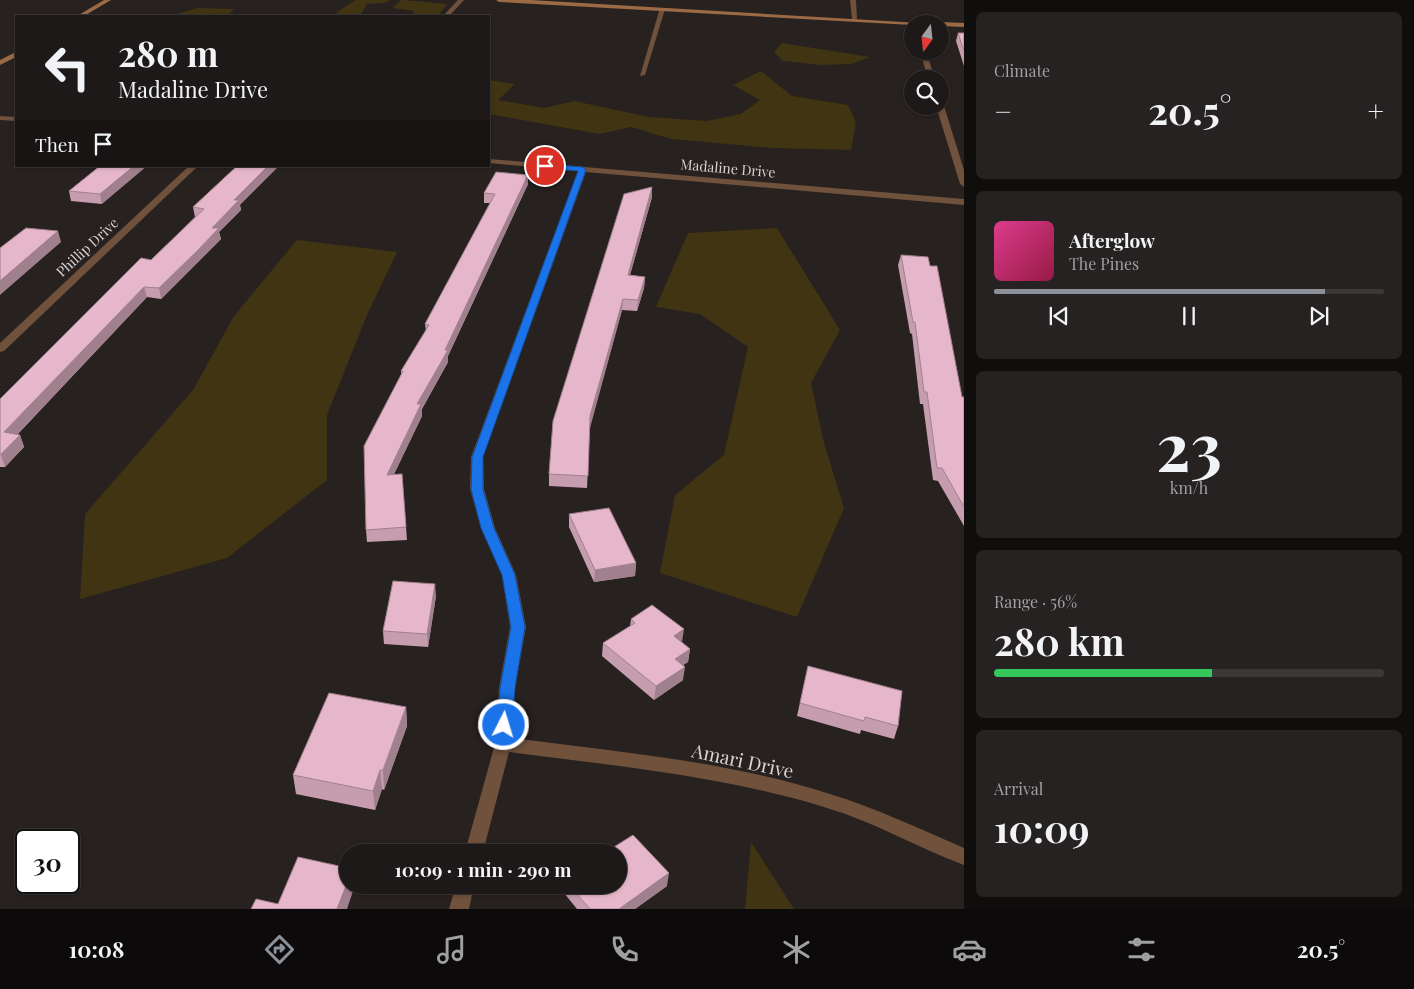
<!DOCTYPE html>
<meta charset="utf-8">
<style>
:root{--surface:#1d1918;--page:#252221;--text:#f1f3f6;--muted:#a0a0a2;--line:#3b3837;--accent:#8c9099}
body{margin:0;font-family:"Playfair Display",serif;background:var(--page);color:var(--text);height:100vh;display:flex;flex-direction:column;font-size:19px;white-space:nowrap}
*{box-sizing:border-box;margin:0}
p{font-size:16px;color:var(--muted)}
.icon{flex:none;width:28px;height:28px;fill:none;stroke:currentColor;stroke-width:2;stroke-linecap:round;stroke-linejoin:round}
.map{position:relative;flex:1;overflow:hidden}
.side{display:flex;flex-direction:column;gap:12px;padding:12px;background:#100e0d;width:450px}
.side>*{flex:none}
.banner{position:absolute;left:15px;top:15px;width:475px;height:152px;border-radius:0px;box-shadow:0 1px 4px #0004,0 0 0 1px var(--line);background:#1d1918;color:var(--text);overflow:hidden}
.needle{width:32px;rotate:195deg}
.tools{position:absolute;left:904px;top:15px;display:grid;gap:10px}
.tools a{display:grid;place-items:center;width:45px;height:45px;border-radius:50%;background:var(--surface);box-shadow:0 1px 4px #0004,0 0 0 1px var(--line);font-size:25px}
.speed{position:absolute;left:15px;top:829px;display:flex;gap:10px;font-size:25px;font-weight:700;text-align:center}
.speed>*{display:grid;place-content:center;width:65px;height:65px;border-radius:50%;background:var(--surface);box-shadow:0 1px 4px #0004,0 0 0 1px var(--line);line-height:1}
.speed .limit{border:2px solid #111;border-radius:8px;background:#fff;color:#111}
.pin{position:absolute;display:grid;place-items:center;width:42px;height:42px;color:#fff;margin:-21px;border:2px solid #fff;border-radius:50%;box-shadow:0 1px 5px #0007}
.me{position:absolute;width:55px;margin:-28px;rotate:5deg;stroke-linejoin:round;filter:drop-shadow(0 0 4px #0008)}
.turn{display:flex;align-items:center;gap:18px;height:105px;padding:0 20px;font-size:22px}
.turn .icon{width:65px;height:65px;stroke-width:2.5}
.turn b{display:block;font-size:35px;line-height:42px}
.then{display:flex;align-items:center;height:48px;padding:0 20px;background:#0003;gap:10px;font-size:19px}
.big{font-size:38px;font-weight:700;line-height:1.1}
.side .widget{flex:1;display:flex;flex-direction:column;justify-content:center;gap:8px;min-width:0;padding:0 18px;border-radius:8px;background:var(--page)}
.side .dial{align-items:center;gap:0}
.dial b{font-size:65px;line-height:1}
.song{display:flex;align-items:center;gap:15px}
.cover{width:60px;height:60px;border-radius:8px;background:linear-gradient(135deg,hsl(330 70% 55%),hsl(340 70% 35%))}
.played{height:5px;border-radius:2px;background:linear-gradient(90deg,var(--accent) 85%,var(--line) 85%)}
.keys{display:flex;justify-content:space-around;direction:ltr}
.heat{display:flex;justify-content:space-between;align-items:center;font-size:28px;direction:ltr}
.charge{height:8px;border-radius:4px;background:linear-gradient(90deg,#34c759 56%,var(--line) 0)}
.trip{position:absolute;left:339px;top:844px;width:288px;height:50px;border-radius:25px;background:var(--surface);box-shadow:0 1px 4px #0004,0 0 0 1px var(--line);font-weight:700;line-height:50px;text-align:center}
.tabs{display:flex;height:80px;justify-content:space-around;align-items:center;background:#0c0a0a;color:var(--muted)}
.tabs .icon{width:35px;height:35px}
.tabs .on{color:var(--accent)}
.tabs b{font-size:22px;color:var(--text)}
main{display:flex;flex:1;min-height:0}
.map>svg:first-child{display:block}
</style>
<main>
<div class="map">
<svg width="964" height="909" viewBox="0 0 964 909">
<rect width="100%" height="100%" fill="#272120"/>
<g fill="#403412">
<path d="M 356,0 L 390,0 L 385,3 L 367,4 L 360,16 L 363,16 L 336,16 L 337,12 Z"/>
<path d="M 401,0 L 404,0 L 447,4 L 438,16 L 410,16 L 415,11 L 393,8 Z"/>
<path d="M 197,8 L 234,9 L 227,16 L 171,16 Z"/>
<path d="M 782,43 L 870,57 L 851,64 L 821,65 L 783,61 L 774,52 Z"/>
<path d="M 761,71 L 792,96 L 848,105 L 856,122 L 851,150 L 774,148 L 671,139 L 631,127 L 600,134 L 489,114 L 489,80 L 515,84 L 498,100 L 544,108 L 574,101 L 649,117 L 707,121 L 741,114 L 760,100 L 733,85 Z"/>
<path d="M 777,228 L 840,330 L 811,383 L 824,443 L 844,508 L 797,617 L 660,573 L 675,495 L 724,455 L 748,347 L 700,314 L 656,307 L 688,233 Z"/>
<path d="M 297,240 L 397,252 L 367,315 L 327,415 L 327,480 L 227,558 L 80,599 L 85,514 L 193,390 L 234,316 Z"/>
<path d="M 751,842 L 794,909 L 745,909 Z"/>
</g>
<g fill="none" stroke-linecap="round" stroke-linejoin="round">
<g fill="#70513b" fill-rule="evenodd">
<path d="M 458,0 L 464,0 L 449,16 L 443,16 Z"/>
<path d="M 850,0 L 856,0 L 857,20 L 852,19 Z"/>
<path d="M 660,8 L 665,9 L 645,75 L 640,76 Z"/>
<path d="M 920,51 L 926,51 L 935,79 L 928,79 Z"/>
<path d="M 940,104 L 944,106 L 964,170 L 964,187 L 960,184 L 936,106 L 940,106 Z"/>
<path d="M 0,116 L 16,117 L 16,121 L 0,120 Z"/>
<path d="M 489,159 L 964,199 L 964,205 L 586,172 L 483,457 L 484,489 L 495,528 L 516,575 L 526,627 L 515,688 L 512,738 C 618,752 728,761 830,794 C 876,808 920,829 964,848 L 964,865 C 918,848 875,822 827,808 C 725,776 615,766 509,752 L 483,852 L 465,852 L 495,744 L 499,688 L 510,627 L 502,575 L 481,528 L 470,489 L 471,457 L 578,171 L 489,163 Z"/>
<path d="M 189,166 L 198,166 L 4,351 L 0,352 L 0,343 Z"/>
<path d="M 456,885 L 474,885 L 469,909 L 449,909 Z"/>
</g>
<g fill="#9c6b46" fill-rule="evenodd">
<path d="M 104,0 L 111,0 L 84,16 L 77,16 Z"/>
<path d="M 496,0 L 531,0 L 937,24 L 912,25 L 499,2 Z"/>
<path d="M 940,22 L 964,23 L 964,27 L 940,26 L 940,24 L 937,24 Z"/>
<path d="M 16,52 L 16,57 L 0,65 L 0,60 Z"/>
</g>
</g>
<g fill="#c69dae">
<path d="M 958,33 L 964,33 L 964,66 L 956,41 Z"/>
<path d="M 100,166 L 102,204 L 71,201 L 69,191 Z"/>
<path d="M 528,184 L 448,356 L 448,362 L 422,409 L 422,416 L 394,474 L 402,474 L 407,540 L 367,542 L 366,530 L 401,375 L 401,371 L 426,331 L 425,324 L 490,203 L 484,203 L 484,193 Z"/>
<path d="M 652,187 L 652,197 L 630,275 L 645,277 L 644,288 L 637,311 L 622,310 L 590,426 L 587,488 L 549,486 L 549,474 Z"/>
<path d="M 240,205 L 241,210 L 219,232 L 221,239 L 161,299 L 147,297 L 17,435 L 20,435 L 24,447 L 5,467 L 0,467 L 0,399 L 151,260 L 195,217 L 193,207 Z"/>
<path d="M 901,255 L 930,266 L 962,397 L 964,397 L 964,526 L 938,481 L 933,480 L 923,404 L 920,404 L 912,334 L 910,333 L 898,265 Z"/>
<path d="M 569,514 L 636,563 L 635,576 L 594,582 L 569,527 Z"/>
<path d="M 436,596 L 428,647 L 384,644 L 383,631 Z"/>
<path d="M 631,619 L 682,642 L 690,649 L 688,662 L 683,665 L 683,680 L 654,700 L 602,656 L 603,643 L 630,626 Z"/>
<path d="M 808,666 L 898,726 L 894,739 L 861,730 L 860,734 L 797,716 Z"/>
<path d="M 406,707 L 407,726 L 384,790 L 382,789 L 375,810 L 296,794 L 293,775 Z"/>
<path d="M 564,885 L 618,885 L 667,886 L 635,909 L 577,909 L 564,893 Z"/>
</g>
<g fill="#a1808d">
<path d="M 134,166 L 147,166 L 102,204 L 100,194 Z"/>
<path d="M 268,166 L 279,166 L 240,205 L 241,210 L 219,232 L 221,239 L 161,299 L 159,288 L 212,228 L 234,200 Z"/>
<path d="M 528,175 L 528,184 L 448,356 L 448,362 L 422,409 L 422,416 L 388,487 L 387,475 L 417,404 Z"/>
<path d="M 652,187 L 652,197 L 627,286 L 628,275 Z"/>
<path d="M 58,231 L 61,242 L 0,295 L 0,281 Z"/>
<path d="M 645,277 L 644,288 L 637,311 L 638,300 Z"/>
<path d="M 144,287 L 147,297 L 8,444 L 4,432 Z"/>
<path d="M 623,299 L 622,310 L 590,428 L 590,416 Z"/>
<path d="M 20,435 L 24,447 L 5,467 L 1,455 Z"/>
<path d="M 636,563 L 635,576 L 594,582 L 595,570 Z"/>
<path d="M 435,584 L 436,596 L 428,647 L 427,634 Z"/>
<path d="M 684,629 L 682,642 L 674,636 Z"/>
<path d="M 690,649 L 688,662 L 673,672 L 675,659 Z"/>
<path d="M 685,667 L 683,680 L 654,700 L 656,686 Z"/>
<path d="M 406,707 L 407,726 L 384,790 L 383,770 Z"/>
<path d="M 380,770 L 382,789 L 375,810 L 373,791 Z"/>
<path d="M 669,873 L 667,886 L 635,909 L 619,909 Z"/>
<path d="M 348,881 L 348,885 L 354,885 L 354,888 L 347,909 L 337,909 Z"/>
</g>
<g fill="#e6b7ca" stroke="#a1808d">
<path d="M 958,33 L 964,33 L 964,51 Z"/>
<path d="M 100,166 L 134,166 L 100,194 L 69,191 Z"/>
<path d="M 237,166 L 268,166 L 234,200 L 239,200 L 212,228 L 219,228 L 197,251 L 159,288 L 144,287 L 4,432 L 20,435 L 0,455 L 0,399 L 141,258 L 151,260 L 204,209 L 193,207 Z"/>
<path d="M 496,172 L 528,175 L 445,350 L 448,350 L 417,404 L 421,404 L 387,475 L 402,474 L 406,527 L 366,530 L 364,446 L 403,371 L 401,371 L 429,325 L 425,324 L 495,194 L 484,193 Z"/>
<path d="M 652,187 L 628,275 L 645,277 L 638,300 L 623,299 L 590,416 L 588,476 L 549,474 L 553,421 L 624,194 Z"/>
<path d="M 26,228 L 58,231 L 0,281 L 0,248 Z"/>
<path d="M 901,255 L 928,257 L 930,266 L 937,266 L 962,397 L 964,397 L 964,507 L 942,468 L 937,468 L 927,392 L 924,392 L 915,322 L 913,322 Z"/>
<path d="M 609,508 L 636,563 L 595,570 L 569,514 Z"/>
<path d="M 393,581 L 435,584 L 427,634 L 383,631 Z"/>
<path d="M 652,605 L 684,629 L 674,636 L 690,649 L 675,659 L 685,667 L 656,686 L 603,643 L 635,623 L 631,619 Z"/>
<path d="M 808,666 L 902,691 L 898,726 L 865,717 L 864,721 L 800,703 Z"/>
<path d="M 329,693 L 406,707 L 383,770 L 380,770 L 373,791 L 293,775 Z"/>
<path d="M 633,835 L 669,873 L 619,909 L 590,909 L 569,885 L 618,885 L 618,852 L 606,852 Z"/>
<path d="M 298,857 L 348,868 L 348,881 L 337,909 L 251,909 L 256,899 L 278,904 Z"/>
</g>
<path fill="#1a73e8" stroke="#114b97" d="M 545,164 L 583,167 L 586,170 L 483,457 L 483,489 L 494,528 L 515,575 L 525,627 L 515,688 L 512,725 L 510,729 L 499,729 L 497,725 L 500,688 L 511,627 L 502,575 L 481,528 L 471,489 L 472,457 L 578,171 L 542,168 L 541,166 Z"/>
<g text-anchor="middle" dominant-baseline="central" stroke-width="5" stroke-linejoin="round" paint-order="stroke">
<g font-size="14" fill="#d8d3d3" stroke="#272120">
<text transform="translate(728 168) rotate(5)">Madaline Drive</text>
<text transform="translate(87 247) rotate(-43)">Phillip Drive</text>
</g>
<g font-size="19" fill="#d8d3d3" stroke="#272120">
<text transform="translate(743 760) rotate(12)">Amari Drive</text>
</g>
</g>
</svg>
<div class="tools">
<a><svg class="needle" viewBox="-14 -14 28 28"><path d="M0-13l5 13h-10z" fill="#e53935"/><path d="M0 13l5-13h-10z" fill="#a0a0a2"/></svg></a>
<a><svg class="icon" aria-label="search" viewBox="0 0 24 24"><circle cx="10" cy="10" r="6"/><path d="M15 15l6 6"/></svg></a>
</div>
<div class="speed"><div class="limit">30</div></div>
<div class="pin" style="left:545px;top:166px;background:#d93025"><svg class="icon" aria-label="arrive" viewBox="0 0 24 24"><path d="M6 21V4h12l-3 4 3 4H6"/></svg></div>
<svg class="me" style="left:504px;top:725px" viewBox="-20 -20 40 40"><circle r="17" fill="#1a73e8" stroke="#fff" stroke-width="3"/><path d="M0-11L8 9 0 5-8 9z" fill="#fff"/></svg>
<div class="trip">10:09 · 1 min · 290 m</div>
<div class="banner">
<div class="turn"><svg class="icon" aria-label="left" viewBox="0 0 24 24"><path d="M17 20v-9H6M10 6l-5 5 5 5"/></svg><div><b>280 m</b>Madaline Drive</div></div>
<div class="then">Then<svg class="icon" aria-label="arrive" viewBox="0 0 24 24"><path d="M6 21V4h12l-3 4 3 4H6"/></svg></div>
</div>
</div>
<section class="side">
<div class="widget"><p>Climate</p>
<div class="heat"><a>−</a><b class="big">20.5°</b><a>+</a></div>
</div>
<div class="widget">
<div class="song"><i class="cover"></i><div><b>Afterglow</b><p>The Pines</p></div></div>
<div class="played"></div>
<div class="keys"><svg class="icon" aria-label="previous" viewBox="0 0 24 24"><path d="M18 5L8 12l10 7zM5 5v14"/></svg><svg class="icon" aria-label="pause" viewBox="0 0 24 24"><path d="M8 5v14M16 5v14"/></svg><svg class="icon" aria-label="next" viewBox="0 0 24 24"><path d="M6 5l10 7-10 7zM19 5v14"/></svg></div>
</div>
<div class="widget dial"><b>23</b><p>km/h</p></div>
<div class="widget"><p>Range · 56%</p><b class="big">280 km</b><div class="charge"></div></div>
<div class="widget"><p>Arrival</p><b class="big">10:09</b></div>
</section>
</main>
<nav class="tabs">
<b>10:08</b>
<svg class="icon on" aria-label="directions" viewBox="0 0 24 24"><path d="M12 3l9 9-9 9-9-9zM9 14v-3h6M13 9l2 2-2 2"/></svg>
<svg class="icon" aria-label="music" viewBox="0 0 24 24"><path d="M9 18V5l10-2v13"/><circle cx="6" cy="18" r="3"/><circle cx="16" cy="16" r="3"/></svg>
<svg class="icon" aria-label="phone" viewBox="0 0 24 24"><path d="M5 4h4l2 5-3 2q2 4 5 5l2-3 5 2v4C11 20 4 13 5 4z"/></svg>
<svg class="icon" aria-label="climate" viewBox="0 0 24 24"><path d="M12 3v18M4 7l16 10M4 17L20 7"/></svg>
<svg class="icon" aria-label="car" viewBox="0 0 24 24"><path d="M5 17H2v-5l4-1 3-4h7l3 4 3 1v5h-3M9 17h6M6 11h13"/><circle cx="7" cy="17" r="2"/><circle cx="17" cy="17" r="2"/></svg>
<svg class="icon" aria-label="filters" viewBox="0 0 24 24"><path d="M4 7h16M4 17h16"/><circle cx="9" cy="7" r="2"/><circle cx="15" cy="17" r="2"/></svg>
<b>20.5°</b>
</nav>
